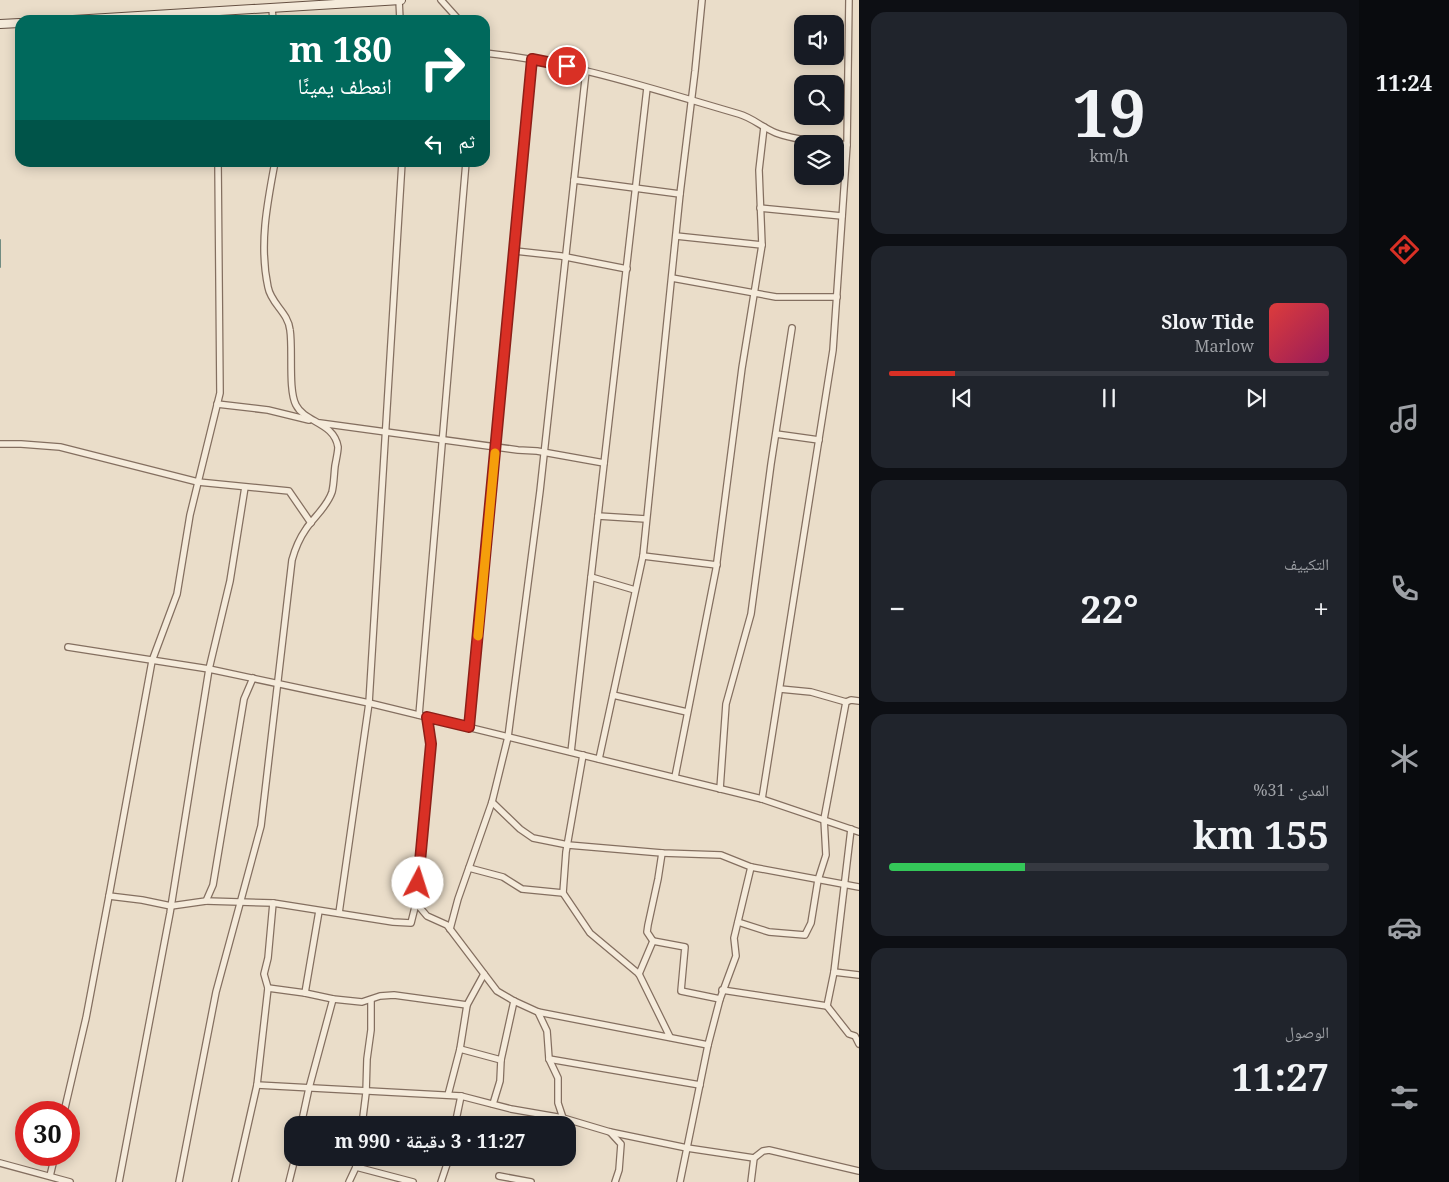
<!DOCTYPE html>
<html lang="ar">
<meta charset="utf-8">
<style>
:root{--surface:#171b24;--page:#20242c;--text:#f1f3f6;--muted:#9ea1a6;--line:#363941;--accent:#d93025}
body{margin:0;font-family:"Noto Serif","Noto Naskh Arabic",serif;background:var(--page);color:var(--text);direction:rtl;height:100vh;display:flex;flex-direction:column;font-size:19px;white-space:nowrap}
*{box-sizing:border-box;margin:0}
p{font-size:16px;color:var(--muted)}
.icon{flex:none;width:28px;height:28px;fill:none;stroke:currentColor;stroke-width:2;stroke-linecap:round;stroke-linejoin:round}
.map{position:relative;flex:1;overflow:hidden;direction:ltr}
.sheet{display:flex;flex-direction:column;gap:12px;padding:12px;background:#0d0f14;width:500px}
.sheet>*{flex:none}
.hud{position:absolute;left:15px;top:15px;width:475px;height:152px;border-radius:15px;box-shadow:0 2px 12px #0003;direction:rtl;background:#00695c;color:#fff;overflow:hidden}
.tools{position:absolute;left:794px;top:15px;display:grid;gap:10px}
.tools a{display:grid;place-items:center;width:50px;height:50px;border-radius:10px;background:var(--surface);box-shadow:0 2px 12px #0003;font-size:25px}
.speed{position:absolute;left:15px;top:1101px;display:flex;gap:10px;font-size:25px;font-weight:700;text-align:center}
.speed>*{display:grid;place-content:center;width:65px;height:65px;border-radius:50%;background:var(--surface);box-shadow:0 2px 12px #0003;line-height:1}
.speed .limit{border:8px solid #d22;background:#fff;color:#111}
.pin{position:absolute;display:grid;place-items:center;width:42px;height:42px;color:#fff;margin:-21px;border:2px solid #fff;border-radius:50%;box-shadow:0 1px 5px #0007}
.me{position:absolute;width:55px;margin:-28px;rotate:5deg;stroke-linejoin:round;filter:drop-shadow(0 0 4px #0008)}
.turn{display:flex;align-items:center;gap:18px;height:105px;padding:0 15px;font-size:22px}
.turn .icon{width:65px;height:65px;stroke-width:2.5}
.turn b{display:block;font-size:35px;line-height:42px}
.then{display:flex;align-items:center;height:48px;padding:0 15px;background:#0003;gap:10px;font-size:19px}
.big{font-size:38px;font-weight:700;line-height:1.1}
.sheet .tile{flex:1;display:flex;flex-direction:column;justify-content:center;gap:8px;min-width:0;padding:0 18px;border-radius:15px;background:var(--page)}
.sheet .dial{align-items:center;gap:0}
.dial b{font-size:65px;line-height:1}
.song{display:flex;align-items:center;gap:15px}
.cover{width:60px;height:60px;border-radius:8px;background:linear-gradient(135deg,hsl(0 70% 55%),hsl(330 70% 35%))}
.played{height:5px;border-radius:2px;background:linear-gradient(90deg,var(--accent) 15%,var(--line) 15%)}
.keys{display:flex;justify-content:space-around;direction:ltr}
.heat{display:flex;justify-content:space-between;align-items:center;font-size:28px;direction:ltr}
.charge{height:8px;border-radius:4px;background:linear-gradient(90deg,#34c759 31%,var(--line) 0)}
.trip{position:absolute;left:284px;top:1116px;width:292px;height:50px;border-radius:15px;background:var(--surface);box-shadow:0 2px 12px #0003;font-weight:700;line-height:50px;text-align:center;direction:rtl}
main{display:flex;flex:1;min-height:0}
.menu{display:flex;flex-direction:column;width:90px;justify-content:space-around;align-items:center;background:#090b0e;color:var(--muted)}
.menu .icon{width:35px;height:35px}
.menu .active{color:var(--accent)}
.menu b{font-size:22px;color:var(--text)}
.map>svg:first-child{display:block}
</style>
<main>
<nav class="menu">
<b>11:24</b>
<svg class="icon active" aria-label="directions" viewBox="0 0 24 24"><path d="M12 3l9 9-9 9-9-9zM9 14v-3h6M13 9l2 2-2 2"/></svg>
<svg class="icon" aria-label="music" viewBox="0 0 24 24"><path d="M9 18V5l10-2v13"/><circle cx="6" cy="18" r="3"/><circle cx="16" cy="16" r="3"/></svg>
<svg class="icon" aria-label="phone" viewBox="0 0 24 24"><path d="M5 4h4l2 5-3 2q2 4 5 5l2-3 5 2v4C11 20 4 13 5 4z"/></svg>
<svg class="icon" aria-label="climate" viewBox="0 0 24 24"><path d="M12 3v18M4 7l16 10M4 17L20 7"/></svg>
<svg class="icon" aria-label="car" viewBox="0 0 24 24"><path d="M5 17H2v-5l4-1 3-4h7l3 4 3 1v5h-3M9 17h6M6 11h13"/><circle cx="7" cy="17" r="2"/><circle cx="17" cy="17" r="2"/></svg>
<svg class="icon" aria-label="filters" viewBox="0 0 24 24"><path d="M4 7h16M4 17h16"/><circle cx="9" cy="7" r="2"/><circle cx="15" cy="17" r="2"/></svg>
</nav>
<section class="sheet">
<div class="tile dial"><b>19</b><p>km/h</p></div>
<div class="tile">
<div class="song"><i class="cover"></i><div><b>Slow Tide</b><p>Marlow</p></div></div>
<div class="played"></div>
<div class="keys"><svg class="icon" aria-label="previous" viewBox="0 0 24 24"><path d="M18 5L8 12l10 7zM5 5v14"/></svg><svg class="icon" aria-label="pause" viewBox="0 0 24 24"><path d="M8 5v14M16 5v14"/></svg><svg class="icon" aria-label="next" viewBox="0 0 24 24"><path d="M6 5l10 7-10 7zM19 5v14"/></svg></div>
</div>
<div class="tile"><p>التكييف</p>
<div class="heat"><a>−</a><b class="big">22°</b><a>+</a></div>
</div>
<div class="tile"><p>المدى · 31%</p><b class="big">155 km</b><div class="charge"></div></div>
<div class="tile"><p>الوصول</p><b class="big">11:27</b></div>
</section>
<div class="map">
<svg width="859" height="1182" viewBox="0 0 859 1182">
<rect width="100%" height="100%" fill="#eaddc9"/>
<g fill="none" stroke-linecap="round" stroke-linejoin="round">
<path stroke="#718c82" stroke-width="2" d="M 0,240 L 0,267"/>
<defs>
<g id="street">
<path d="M 399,0 L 400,20"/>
<path d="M 441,0 L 459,20"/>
<path d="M 272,9 L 273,20"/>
<path d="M 213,12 L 214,20"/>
<path d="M 485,53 C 572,62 656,90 739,114 C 753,118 763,128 776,133 C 798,141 824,142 847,145"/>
<path d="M 574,180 L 680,194"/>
<path d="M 760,208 L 842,216"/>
<path d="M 676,236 L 762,245"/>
<path d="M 515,251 L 561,256 L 627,269"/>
<path d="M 672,278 L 776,297 L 837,297"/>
<path d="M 217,404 L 268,410 L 309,420"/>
<path d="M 320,423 L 518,450 L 537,451 L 604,463"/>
<path d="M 776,434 L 819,440"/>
<path d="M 0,444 L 21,444 L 60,447 L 198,482 L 289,491 L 311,523"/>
<path d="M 598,516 L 646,519"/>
<path d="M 643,556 L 717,565"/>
<path d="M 591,577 L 635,590"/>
<path d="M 68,647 L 209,669 L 369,703 L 762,799 L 859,832"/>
<path d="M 780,689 L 811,692 L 846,702 L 851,700 L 859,701"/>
<path d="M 613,695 L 687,712"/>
<path d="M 419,715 L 466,162"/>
<path d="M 427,717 L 431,744 L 416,903 L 427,916 L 447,925 L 497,991 L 514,1001 L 538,1012 L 547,1031 L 549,1059 L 558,1078 L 558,1103 L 563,1118"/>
<path d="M 469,727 L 532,59"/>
<path d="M 571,752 L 647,88"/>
<path d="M 583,755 L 566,852 L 563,893 L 590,933 L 639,974 L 670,1037"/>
<path d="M 599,759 L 643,556 L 680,194 L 695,71 L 702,0"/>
<path d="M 675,777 L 716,569 L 742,368 L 762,245 L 759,170 L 764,127"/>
<path d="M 720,789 L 726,704 L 751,614 L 771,464 L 792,328"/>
<path d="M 762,799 L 833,350 L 847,145 L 849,0"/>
<path d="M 492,802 L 520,829 L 533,838 L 568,845 L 662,853 L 721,855 L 751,867 L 859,887"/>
<path d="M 469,868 L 503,877 L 522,889 L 563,893"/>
<path d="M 109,896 L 142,900 L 171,906 L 206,901 L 213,885 L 244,699 L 253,678"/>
<path d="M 206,901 L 273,903"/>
<path d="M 339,913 L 369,703 L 402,162"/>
<path d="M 738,922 L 769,932 L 805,935 L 811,923 L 818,880 L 826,855 L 824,819 L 846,702"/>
<path d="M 450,929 L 458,899 L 492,802 L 508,737 L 540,491 L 586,71"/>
<path d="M 653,941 L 647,932 L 648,925 L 658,879 L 662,853"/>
<path d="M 834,972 L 859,975"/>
<path d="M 639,974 L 653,941 L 685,947 L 681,991 L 720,999"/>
<path d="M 268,988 L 305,993 L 333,999 L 362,1002 L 380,996 L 394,995 L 467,1005"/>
<path d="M 722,990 L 827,1006 L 849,1034 L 855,1036 L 859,1044"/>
<path d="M 305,993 L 319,911"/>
<path d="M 827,1006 L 834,972 L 851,829"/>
<path d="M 538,1012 L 708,1045"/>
<path d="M 460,1049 L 501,1060"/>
<path d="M 549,1059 L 700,1085"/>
<path d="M 257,1085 L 461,1096 L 511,1109 L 563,1118 L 610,1132 L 687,1148 L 754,1158"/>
<path d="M 448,1095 L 460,1049 L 467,1005 L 484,974"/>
<path d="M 493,1104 L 500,1081 L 501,1060 L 514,1001"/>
<path d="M 64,1112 L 86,1018 L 109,896 L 152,661 L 177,594 L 190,515 L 220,393 L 218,162"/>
<path d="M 301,1125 L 309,1088 L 333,999"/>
<path d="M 362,1125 L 366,1093 L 367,1059 L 371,1030 L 371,1000"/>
<path d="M 455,1125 L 461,1096"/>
<path d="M 610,1132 L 621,1144 L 619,1170 L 615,1182"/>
<path d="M 0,1163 L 70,1182"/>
<path d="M 356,1167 L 413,1182"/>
<path d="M 50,1176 L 55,1155"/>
<path d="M 499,1176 L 531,1182"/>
<path d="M 119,1182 L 170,913 L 209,669 L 230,581 L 245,487"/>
<path d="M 179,1182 L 216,992 L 261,826 L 292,560 C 295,549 299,539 306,529 C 314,517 327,507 332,492 C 334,484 334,474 335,466 C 336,460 338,452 338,447 C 334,422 305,423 296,405 C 288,390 293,349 290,330 C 288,312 271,304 268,287 C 259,245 267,204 275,162"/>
<path d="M 235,1182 L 257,1085 L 268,988 L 264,974 L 268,958 L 273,903 L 393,922 L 411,923 L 416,903"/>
<path d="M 289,1182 L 295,1158"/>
<path d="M 349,1182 L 356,1167 L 358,1158"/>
<path d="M 441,1182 L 449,1158"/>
<path d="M 680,1182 L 708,1045 L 720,999 L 736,956 L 734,938 L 751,867"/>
<path d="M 751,1182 L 754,1158 L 763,1151 L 769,1150 L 859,1171"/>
</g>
<g id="secondary">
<path d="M 73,20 L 401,0"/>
<path d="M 0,24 L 20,23"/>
</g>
</defs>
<use href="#street" stroke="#846f60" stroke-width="8"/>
<use href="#secondary" stroke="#665143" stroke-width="10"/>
<use href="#street" stroke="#f5ebdb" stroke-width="5.5"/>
<use href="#secondary" stroke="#f5ebdb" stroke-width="8"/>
</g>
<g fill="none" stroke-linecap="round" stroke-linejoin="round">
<defs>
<path id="route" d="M 418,883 L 431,744 L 427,717 L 469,727 L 532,59 L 567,66"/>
</defs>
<use href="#route" stroke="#8d1f18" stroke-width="12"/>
<use href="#route" stroke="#d93025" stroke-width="9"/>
<path stroke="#f59e0b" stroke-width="9" d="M 478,636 L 495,453"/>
</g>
</svg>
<div class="tools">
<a><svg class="icon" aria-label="sound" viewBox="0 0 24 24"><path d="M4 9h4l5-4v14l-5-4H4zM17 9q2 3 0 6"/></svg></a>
<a><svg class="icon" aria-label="search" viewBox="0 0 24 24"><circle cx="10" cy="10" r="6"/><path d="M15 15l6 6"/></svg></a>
<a><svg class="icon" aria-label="layers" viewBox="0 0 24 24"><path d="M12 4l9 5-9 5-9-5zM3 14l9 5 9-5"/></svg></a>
</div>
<div class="speed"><div class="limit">30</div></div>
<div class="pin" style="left:567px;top:66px;background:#d93025"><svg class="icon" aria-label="arrive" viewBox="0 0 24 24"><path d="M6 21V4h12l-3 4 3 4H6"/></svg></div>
<svg class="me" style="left:418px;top:883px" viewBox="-20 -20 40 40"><circle r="19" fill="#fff"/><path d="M0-13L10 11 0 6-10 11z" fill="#d93025"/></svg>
<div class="trip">11:27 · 3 دقيقة · 990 m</div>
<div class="hud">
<div class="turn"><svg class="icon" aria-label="right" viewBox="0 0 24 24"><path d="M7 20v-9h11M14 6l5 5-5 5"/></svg><div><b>180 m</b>انعطف يمينًا</div></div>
<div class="then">ثم<svg class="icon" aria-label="left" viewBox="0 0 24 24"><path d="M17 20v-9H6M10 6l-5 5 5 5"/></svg></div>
</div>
</div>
</main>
